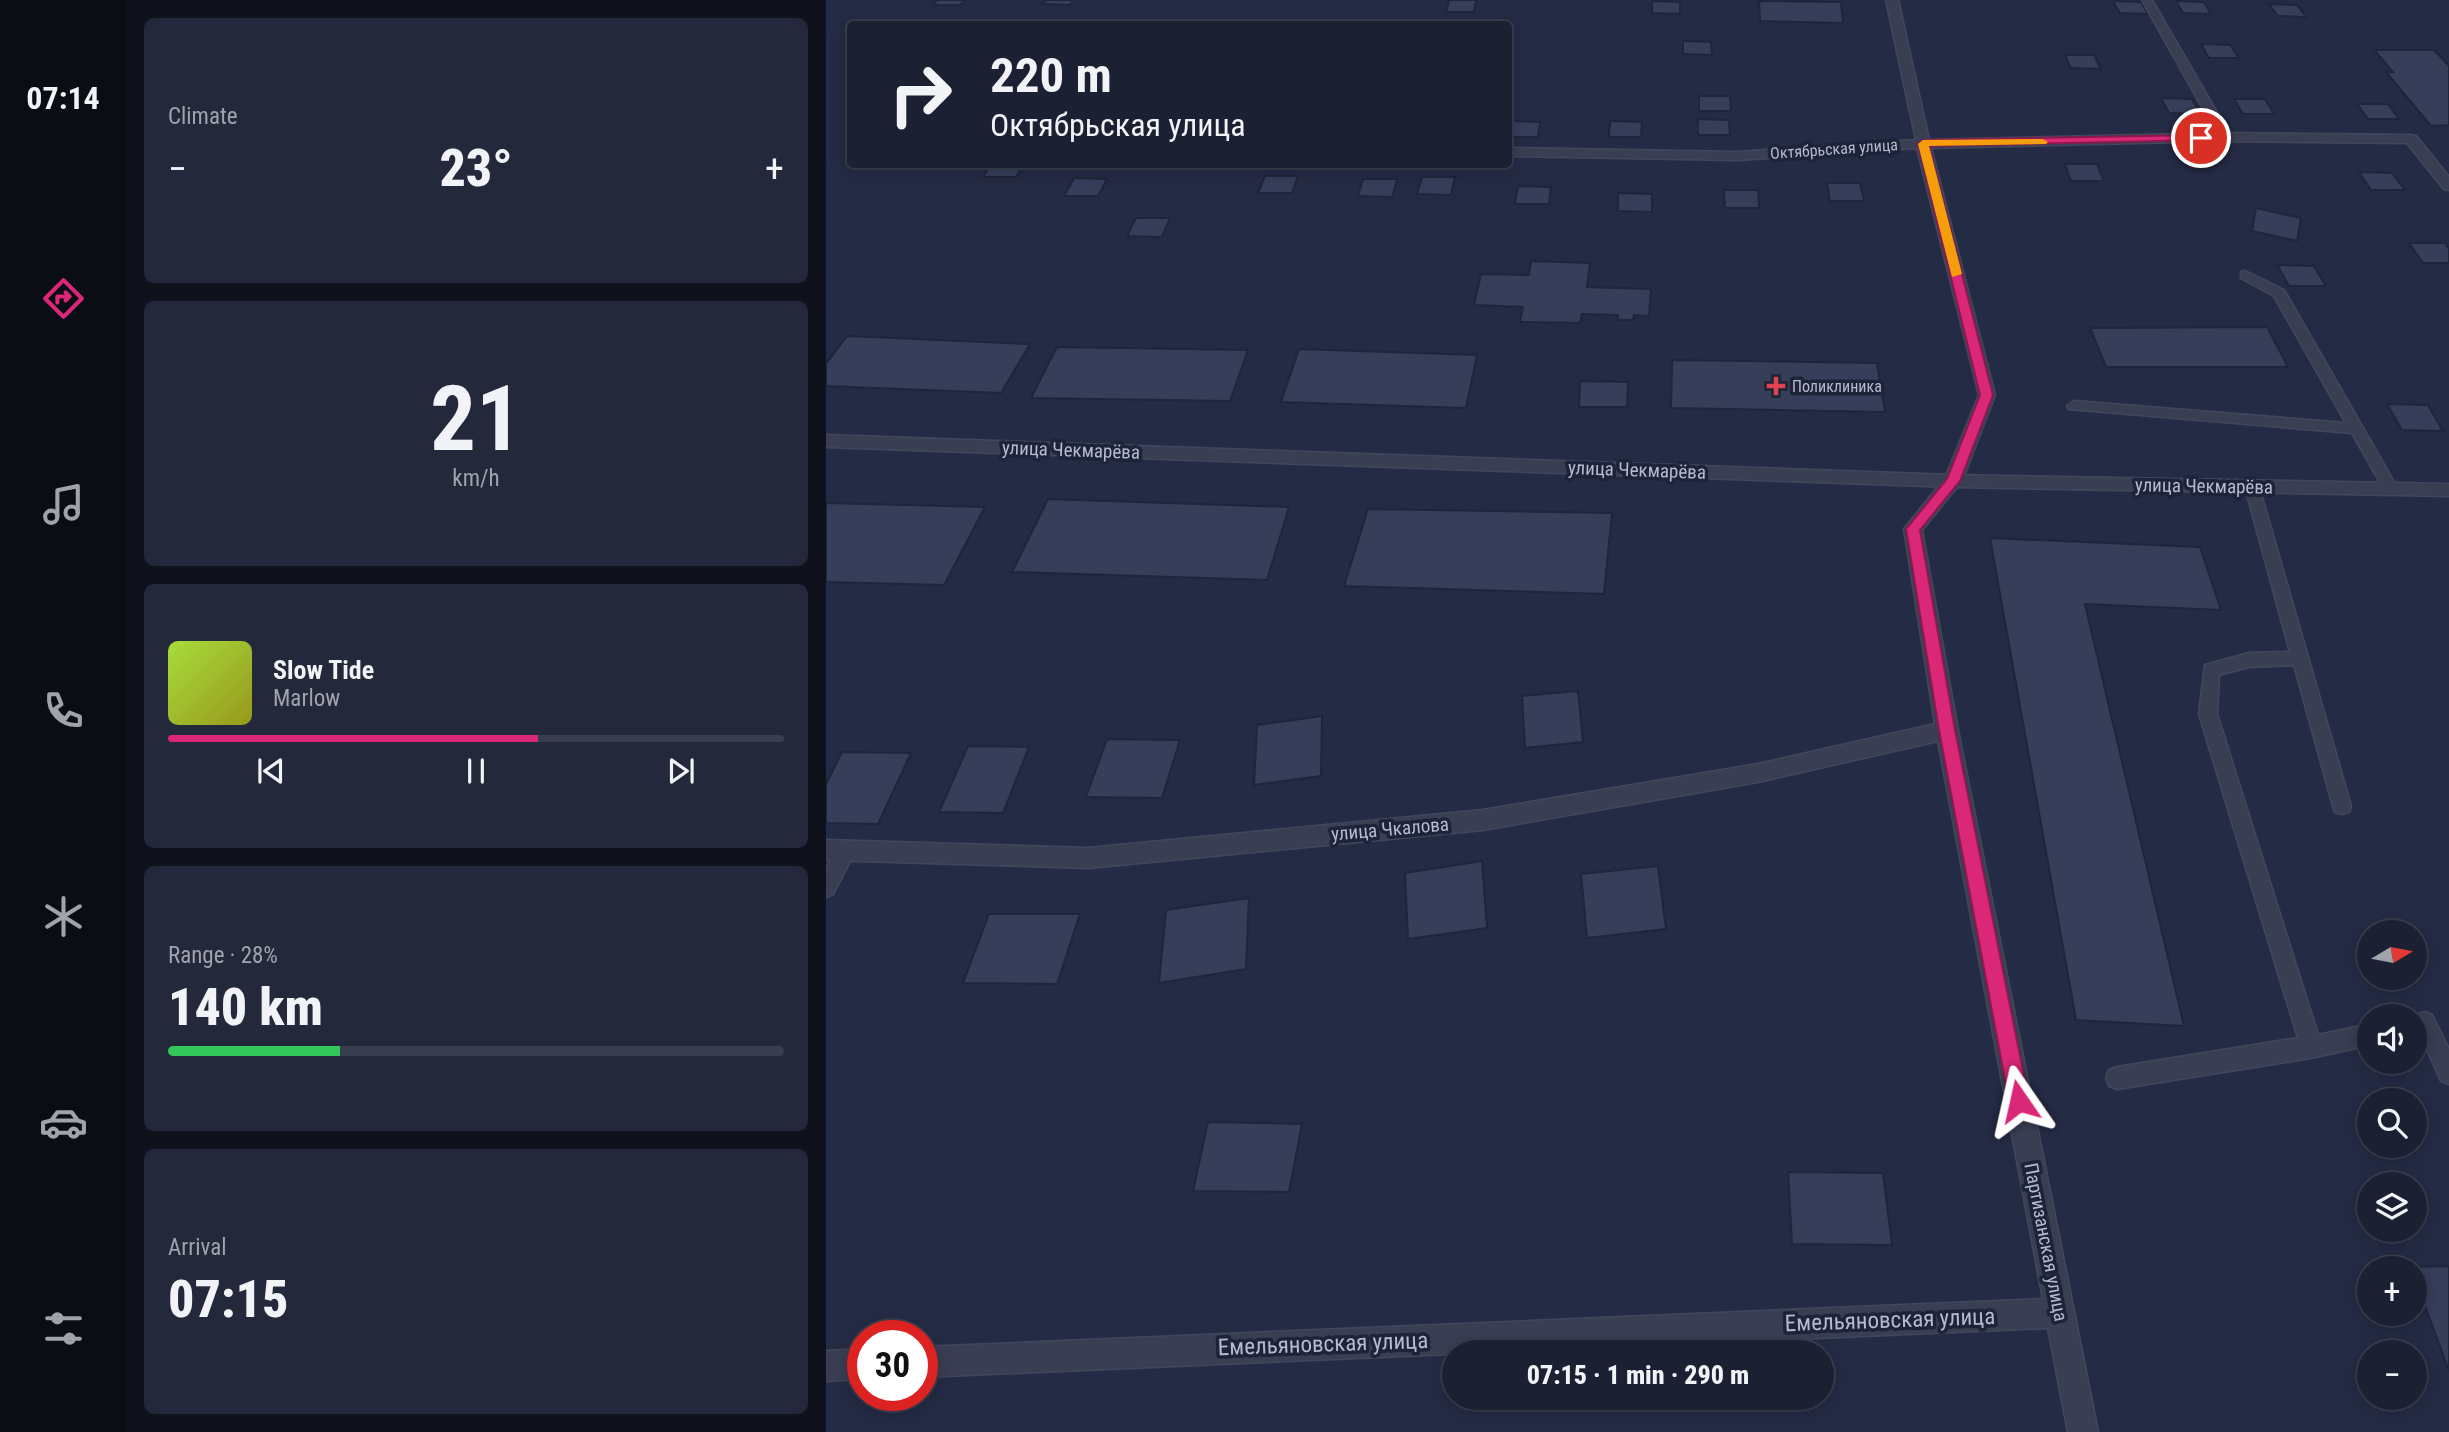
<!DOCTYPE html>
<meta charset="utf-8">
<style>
:root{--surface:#1b2033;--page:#24283b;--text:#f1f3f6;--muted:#a0a3ac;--line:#393e4e;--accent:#db2777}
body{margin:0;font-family:"Roboto Condensed",sans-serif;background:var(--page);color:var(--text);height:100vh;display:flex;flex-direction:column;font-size:26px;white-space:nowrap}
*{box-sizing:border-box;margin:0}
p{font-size:23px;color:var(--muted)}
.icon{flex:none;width:38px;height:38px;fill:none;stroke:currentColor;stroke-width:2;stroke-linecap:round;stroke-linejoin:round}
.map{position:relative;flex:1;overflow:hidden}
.side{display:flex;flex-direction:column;gap:18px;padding:18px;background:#0f121c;width:700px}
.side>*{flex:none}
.guide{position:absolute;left:21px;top:21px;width:665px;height:147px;border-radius:7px;box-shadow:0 4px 18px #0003,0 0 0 2px var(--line);background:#1b2033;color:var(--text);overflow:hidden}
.needle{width:46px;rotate:80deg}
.tools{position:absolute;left:1531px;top:920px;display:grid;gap:14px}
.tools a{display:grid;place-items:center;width:70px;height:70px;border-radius:50%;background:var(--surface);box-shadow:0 4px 18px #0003,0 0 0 2px var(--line);font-size:35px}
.speed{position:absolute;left:21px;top:1320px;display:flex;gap:14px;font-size:35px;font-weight:700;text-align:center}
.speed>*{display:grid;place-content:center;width:91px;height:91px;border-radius:50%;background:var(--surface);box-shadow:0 4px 18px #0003,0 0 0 2px var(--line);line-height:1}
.speed .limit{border:10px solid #d22;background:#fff;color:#111}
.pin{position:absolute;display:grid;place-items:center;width:60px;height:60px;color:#fff;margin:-30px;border:4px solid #fff;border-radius:50%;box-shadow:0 2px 7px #0007}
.me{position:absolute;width:77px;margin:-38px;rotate:349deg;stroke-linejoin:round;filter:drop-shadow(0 0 5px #0008)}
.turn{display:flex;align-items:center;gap:24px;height:147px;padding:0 28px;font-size:32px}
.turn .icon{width:91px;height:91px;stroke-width:2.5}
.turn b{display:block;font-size:49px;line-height:60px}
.big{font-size:52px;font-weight:800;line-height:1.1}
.side .card{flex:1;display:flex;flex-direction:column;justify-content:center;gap:10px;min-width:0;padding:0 24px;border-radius:10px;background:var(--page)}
.side .dial{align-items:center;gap:0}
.dial b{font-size:91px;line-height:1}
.song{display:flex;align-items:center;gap:21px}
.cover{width:84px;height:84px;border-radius:10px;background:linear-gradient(135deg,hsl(80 70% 55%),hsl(60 70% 35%))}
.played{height:7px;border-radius:4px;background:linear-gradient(90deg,var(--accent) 60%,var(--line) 60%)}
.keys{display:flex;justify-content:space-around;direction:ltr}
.heat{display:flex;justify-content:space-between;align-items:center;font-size:38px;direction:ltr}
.charge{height:10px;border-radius:5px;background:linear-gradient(90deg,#34c759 28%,var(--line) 0)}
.trip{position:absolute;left:616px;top:1340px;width:392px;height:70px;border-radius:35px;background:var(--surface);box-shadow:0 4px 18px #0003,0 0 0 2px var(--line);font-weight:800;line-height:70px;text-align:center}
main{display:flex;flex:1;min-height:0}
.tab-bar{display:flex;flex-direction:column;width:126px;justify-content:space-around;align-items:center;background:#0b0d14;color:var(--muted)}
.tab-bar .icon{width:49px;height:49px}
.tab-bar .on{color:var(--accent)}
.tab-bar b{font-size:32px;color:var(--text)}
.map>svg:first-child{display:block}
</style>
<main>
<nav class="tab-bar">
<b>07:14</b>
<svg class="icon on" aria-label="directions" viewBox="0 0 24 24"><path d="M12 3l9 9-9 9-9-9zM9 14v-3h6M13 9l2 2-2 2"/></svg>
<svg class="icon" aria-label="music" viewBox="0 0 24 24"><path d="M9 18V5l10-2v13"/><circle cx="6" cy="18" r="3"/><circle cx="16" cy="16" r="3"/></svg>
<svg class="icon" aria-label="phone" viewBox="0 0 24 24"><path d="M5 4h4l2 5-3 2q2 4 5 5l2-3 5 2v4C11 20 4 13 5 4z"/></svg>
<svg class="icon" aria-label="climate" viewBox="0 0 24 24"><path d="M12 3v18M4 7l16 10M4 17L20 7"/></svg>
<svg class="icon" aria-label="car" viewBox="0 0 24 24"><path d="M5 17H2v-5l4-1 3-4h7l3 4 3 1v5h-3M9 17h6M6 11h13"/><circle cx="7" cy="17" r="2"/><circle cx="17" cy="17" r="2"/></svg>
<svg class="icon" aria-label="filters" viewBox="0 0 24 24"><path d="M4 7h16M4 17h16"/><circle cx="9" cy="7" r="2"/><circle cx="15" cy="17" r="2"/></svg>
</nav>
<section class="side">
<div class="card"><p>Climate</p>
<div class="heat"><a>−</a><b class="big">23°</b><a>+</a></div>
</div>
<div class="card dial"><b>21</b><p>km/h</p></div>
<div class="card">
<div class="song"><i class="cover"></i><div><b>Slow Tide</b><p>Marlow</p></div></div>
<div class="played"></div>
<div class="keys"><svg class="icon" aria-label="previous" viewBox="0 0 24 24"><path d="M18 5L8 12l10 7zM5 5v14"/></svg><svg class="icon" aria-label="pause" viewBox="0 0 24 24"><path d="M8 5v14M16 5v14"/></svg><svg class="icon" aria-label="next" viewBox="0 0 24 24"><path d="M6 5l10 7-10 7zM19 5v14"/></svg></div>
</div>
<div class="card"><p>Range · 28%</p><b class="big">140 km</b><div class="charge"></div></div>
<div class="card"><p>Arrival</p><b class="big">07:15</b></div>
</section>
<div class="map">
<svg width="1623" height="1432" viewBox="0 0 1623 1432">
<rect width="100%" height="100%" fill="#242b44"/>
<g fill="#363e5a" stroke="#1f253b" stroke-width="2">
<path d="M 111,0 L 139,0 L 134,5 L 107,5 Z"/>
<path d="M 220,0 L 247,0 L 244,5 L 216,4 Z"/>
<path d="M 623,0 L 650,0 L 648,12 L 620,12 Z"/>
<path d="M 826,1 L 854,2 L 854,14 L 826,13 Z"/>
<path d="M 933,1 L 1015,2 L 1017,23 L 934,21 Z"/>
<path d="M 1287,1 L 1315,2 L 1322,14 L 1294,13 Z"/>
<path d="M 1350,1 L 1378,2 L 1385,14 L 1357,13 Z"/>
<path d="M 1443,4 L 1471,5 L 1480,17 L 1452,16 Z"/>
<path d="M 857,41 L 885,42 L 886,55 L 857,54 Z"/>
<path d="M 1375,44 L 1404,45 L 1413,58 L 1383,58 Z"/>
<path d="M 1548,50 L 1608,50 L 1623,66 L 1623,125 L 1605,126 L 1560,72 L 1567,72 Z"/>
<path d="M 1239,55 L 1268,55 L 1275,69 L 1245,68 Z"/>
<path d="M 873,96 L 904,96 L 905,111 L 873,111 Z"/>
<path d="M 1335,98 L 1366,99 L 1374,114 L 1343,113 Z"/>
<path d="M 1408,99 L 1439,99 L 1448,114 L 1417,114 Z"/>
<path d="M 1531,104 L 1562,104 L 1573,119 L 1542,119 Z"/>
<path d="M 872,119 L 903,120 L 904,135 L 872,135 Z"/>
<path d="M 683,121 L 714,122 L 712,137 L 682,137 Z"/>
<path d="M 784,121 L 816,122 L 815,137 L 783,137 Z"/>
<path d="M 165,164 L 198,164 L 190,177 L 157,177 Z"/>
<path d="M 1239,164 L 1271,164 L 1278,181 L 1245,181 Z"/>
<path d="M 1533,172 L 1566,173 L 1579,190 L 1545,190 Z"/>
<path d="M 439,176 L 472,176 L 466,193 L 432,193 Z"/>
<path d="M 596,177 L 629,177 L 625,195 L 591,194 Z"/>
<path d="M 248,178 L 281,179 L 272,196 L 238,196 Z"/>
<path d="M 537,179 L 571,179 L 566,197 L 532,196 Z"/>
<path d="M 1001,183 L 1034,183 L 1038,201 L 1004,201 Z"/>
<path d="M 692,186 L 725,187 L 723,204 L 689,204 Z"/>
<path d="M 898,190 L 932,190 L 933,208 L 899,208 Z"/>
<path d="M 792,193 L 826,194 L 826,212 L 792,211 Z"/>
<path d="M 1430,208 L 1475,218 L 1471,241 L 1426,231 Z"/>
<path d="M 310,218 L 344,218 L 336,237 L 301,236 Z"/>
<path d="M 1583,243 L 1619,243 L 1623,249 L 1623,263 L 1597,263 Z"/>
<path d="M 705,261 L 764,263 L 761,287 L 825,289 L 823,316 L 808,315 L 807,320 L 791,320 L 792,315 L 756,314 L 754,323 L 694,322 L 697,307 L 648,305 L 655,274 L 703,275 Z"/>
<path d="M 1451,265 L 1488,266 L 1500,286 L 1463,286 Z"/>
<path d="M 1441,327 L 1462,367 L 1280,367 L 1264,328 Z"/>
<path d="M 21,336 L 204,344 L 175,393 L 0,386 L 0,364 Z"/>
<path d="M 231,347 L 422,350 L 404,401 L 205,398 Z"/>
<path d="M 473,349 L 651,355 L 640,408 L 455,402 Z"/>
<path d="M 846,360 L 1051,363 L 1059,412 L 845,408 Z"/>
<path d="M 754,381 L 802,382 L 801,407 L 753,407 Z"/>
<path d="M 1561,404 L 1602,405 L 1617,431 L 1576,430 Z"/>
<path d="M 222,499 L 463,507 L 441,580 L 186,572 Z"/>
<path d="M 0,503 L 159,507 L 118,585 L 0,582 Z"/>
<path d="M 542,509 L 786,513 L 778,594 L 518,586 Z"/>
<path d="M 1164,538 L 1374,547 L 1395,610 L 1259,604 L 1358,1026 L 1250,1020 Z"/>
<path d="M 752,691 L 757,742 L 699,748 L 696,696 Z"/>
<path d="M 496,716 L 495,776 L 428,785 L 431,725 Z"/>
<path d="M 281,739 L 354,740 L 336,798 L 260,797 Z"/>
<path d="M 142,746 L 203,747 L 177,813 L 113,812 Z"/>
<path d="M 16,752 L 85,753 L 52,824 L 0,823 L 0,784 Z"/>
<path d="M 656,861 L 661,928 L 582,939 L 579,873 Z"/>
<path d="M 832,866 L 840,929 L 761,938 L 755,874 Z"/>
<path d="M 423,898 L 420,969 L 333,983 L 340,910 Z"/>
<path d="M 163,914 L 254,914 L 231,984 L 137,983 Z"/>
<path d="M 382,1122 L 476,1124 L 463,1192 L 367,1191 Z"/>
<path d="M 962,1172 L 1057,1173 L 1066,1245 L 966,1244 Z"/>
<path d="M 1623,1266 L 1623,1371 L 1589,1279 L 1589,1269 L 1584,1267 Z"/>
</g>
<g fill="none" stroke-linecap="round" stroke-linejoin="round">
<defs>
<g id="service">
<path d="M 1316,0 L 1326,0 L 1405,137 L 1403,139 L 1393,137 Z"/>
<path d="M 1419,271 L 1458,290 L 1572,489 L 1570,493 L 1560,493 L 1526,433 L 1243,409 L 1241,406 L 1248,401 L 1520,423 L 1448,296 L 1415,278 L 1415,272 Z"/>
<path d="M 1426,482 L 1433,487 L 1525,806 L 1523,812 L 1516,814 L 1509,812 L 1507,806 L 1468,665 L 1423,667 L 1393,675 L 1391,714 L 1492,1035 L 1544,1024 L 1544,1045 L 1485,1058 L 1291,1089 L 1283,1086 L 1280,1078 L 1283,1070 L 1291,1067 L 1472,1038 L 1373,714 L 1379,665 L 1423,653 L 1464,652 L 1419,487 Z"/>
<path d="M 20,841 L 27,844 L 30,850 L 7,894 L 0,897 L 0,869 L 13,844 Z"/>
<path d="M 1599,1012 L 1606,1015 L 1623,1049 L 1623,1084 L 1615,1081 L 1594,1034 L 1589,1034 L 1589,1017 L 1582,1017 Z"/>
</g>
<g id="minor">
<path d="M 1060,0 L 1072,0 L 1103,140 L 1399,133 L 1585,135 L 1590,136 L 1623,177 L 1623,190 L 1618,189 L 1581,143 L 1399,141 L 1105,148 L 1169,395 L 1136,481 L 1096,530 L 1132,730 L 1272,1432 L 1242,1432 L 1222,1328 L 96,1377 L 96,1347 L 1217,1299 L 1112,741 L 932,782 L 657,830 L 262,868 L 0,860 L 0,840 L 262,848 L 657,810 L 932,764 L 1109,724 L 1078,529 L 1119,478 L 1153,395 L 1091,148 L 911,160 L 682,156 L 682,148 L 911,152 L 1090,140 Z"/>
<path d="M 37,1349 L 37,1379 L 0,1381 L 0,1351 Z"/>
</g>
<path id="tertiary" d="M 0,435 L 1127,475 L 1623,484 L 1623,496 L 1127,487 L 0,447 Z"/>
</defs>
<use href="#service" stroke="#42475d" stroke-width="3"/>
<use href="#minor" stroke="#42475d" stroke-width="3"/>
<use href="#tertiary" stroke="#42475d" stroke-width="3"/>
<use href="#service" fill="#393e53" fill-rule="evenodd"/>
<use href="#minor" fill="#393e53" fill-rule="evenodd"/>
<use href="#tertiary" fill="#393e53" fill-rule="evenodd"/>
</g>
<path fill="#db2777" stroke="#8e194d" stroke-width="2" d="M 1375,135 L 1380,138 L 1378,140 L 1103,146 L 1167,395 L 1134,481 L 1094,530 L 1129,730 L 1203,1101 L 1200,1108 L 1193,1111 L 1186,1108 L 1183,1101 L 1113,730 L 1080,529 L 1121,479 L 1154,395 L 1092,144 L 1097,140 Z"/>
<path fill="#f59e0b" d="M 1217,139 L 1222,142 L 1220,144 L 1103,146 L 1136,274 L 1126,277 L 1092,144 L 1097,140 Z"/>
<path fill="#e0444e" stroke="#1d2339" stroke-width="2.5" d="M946.5 375.5h7v7h7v7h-7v7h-7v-7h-7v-7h7z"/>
<g text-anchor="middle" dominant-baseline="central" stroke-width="7" stroke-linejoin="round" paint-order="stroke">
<g font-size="16" fill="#b6bacd" stroke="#1d2339">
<text transform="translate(1008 149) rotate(-4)">Октябрьская улица</text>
</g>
<g font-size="16" fill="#b6bacd" stroke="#1d2339" text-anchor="start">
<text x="966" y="386">Поликлиника</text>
</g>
<g font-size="19" fill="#b6bacd" stroke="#1d2339">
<text transform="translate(245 450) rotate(2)">улица Чекмарёва</text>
<text transform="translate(811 470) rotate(2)">улица Чекмарёва</text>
<text transform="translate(1378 486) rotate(1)">улица Чекмарёва</text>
<text transform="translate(564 829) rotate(-5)">улица Чкалова</text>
<text transform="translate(1220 1242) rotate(79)">Партизанская улица</text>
</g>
<g font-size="23" fill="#b6bacd" stroke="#1d2339">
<text transform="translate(1064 1320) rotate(-2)">Емельяновская улица</text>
<text transform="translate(497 1344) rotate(-2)">Емельяновская улица</text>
</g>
</g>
</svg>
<div class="tools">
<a><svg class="needle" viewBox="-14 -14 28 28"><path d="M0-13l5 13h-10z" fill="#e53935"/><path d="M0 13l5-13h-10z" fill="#a0a3ac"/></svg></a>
<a><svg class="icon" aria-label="sound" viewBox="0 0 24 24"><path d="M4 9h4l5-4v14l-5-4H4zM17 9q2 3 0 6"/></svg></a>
<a><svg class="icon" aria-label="search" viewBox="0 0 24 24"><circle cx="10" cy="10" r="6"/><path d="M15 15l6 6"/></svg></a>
<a><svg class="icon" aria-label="layers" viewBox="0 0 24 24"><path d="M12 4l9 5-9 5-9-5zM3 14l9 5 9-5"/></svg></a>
<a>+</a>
<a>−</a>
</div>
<div class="speed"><div class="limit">30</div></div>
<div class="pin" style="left:1375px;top:138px;background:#d93025"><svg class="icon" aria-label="arrive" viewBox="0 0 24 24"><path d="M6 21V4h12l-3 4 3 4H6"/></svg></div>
<svg class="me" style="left:1193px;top:1101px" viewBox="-20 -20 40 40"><path d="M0-17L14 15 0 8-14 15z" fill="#db2777" stroke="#fff" stroke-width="4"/></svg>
<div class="trip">07:15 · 1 min · 290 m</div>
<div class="guide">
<div class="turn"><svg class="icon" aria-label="right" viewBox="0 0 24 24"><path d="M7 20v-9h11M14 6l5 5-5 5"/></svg><div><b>220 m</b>Октябрьская улица</div></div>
</div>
</div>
</main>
